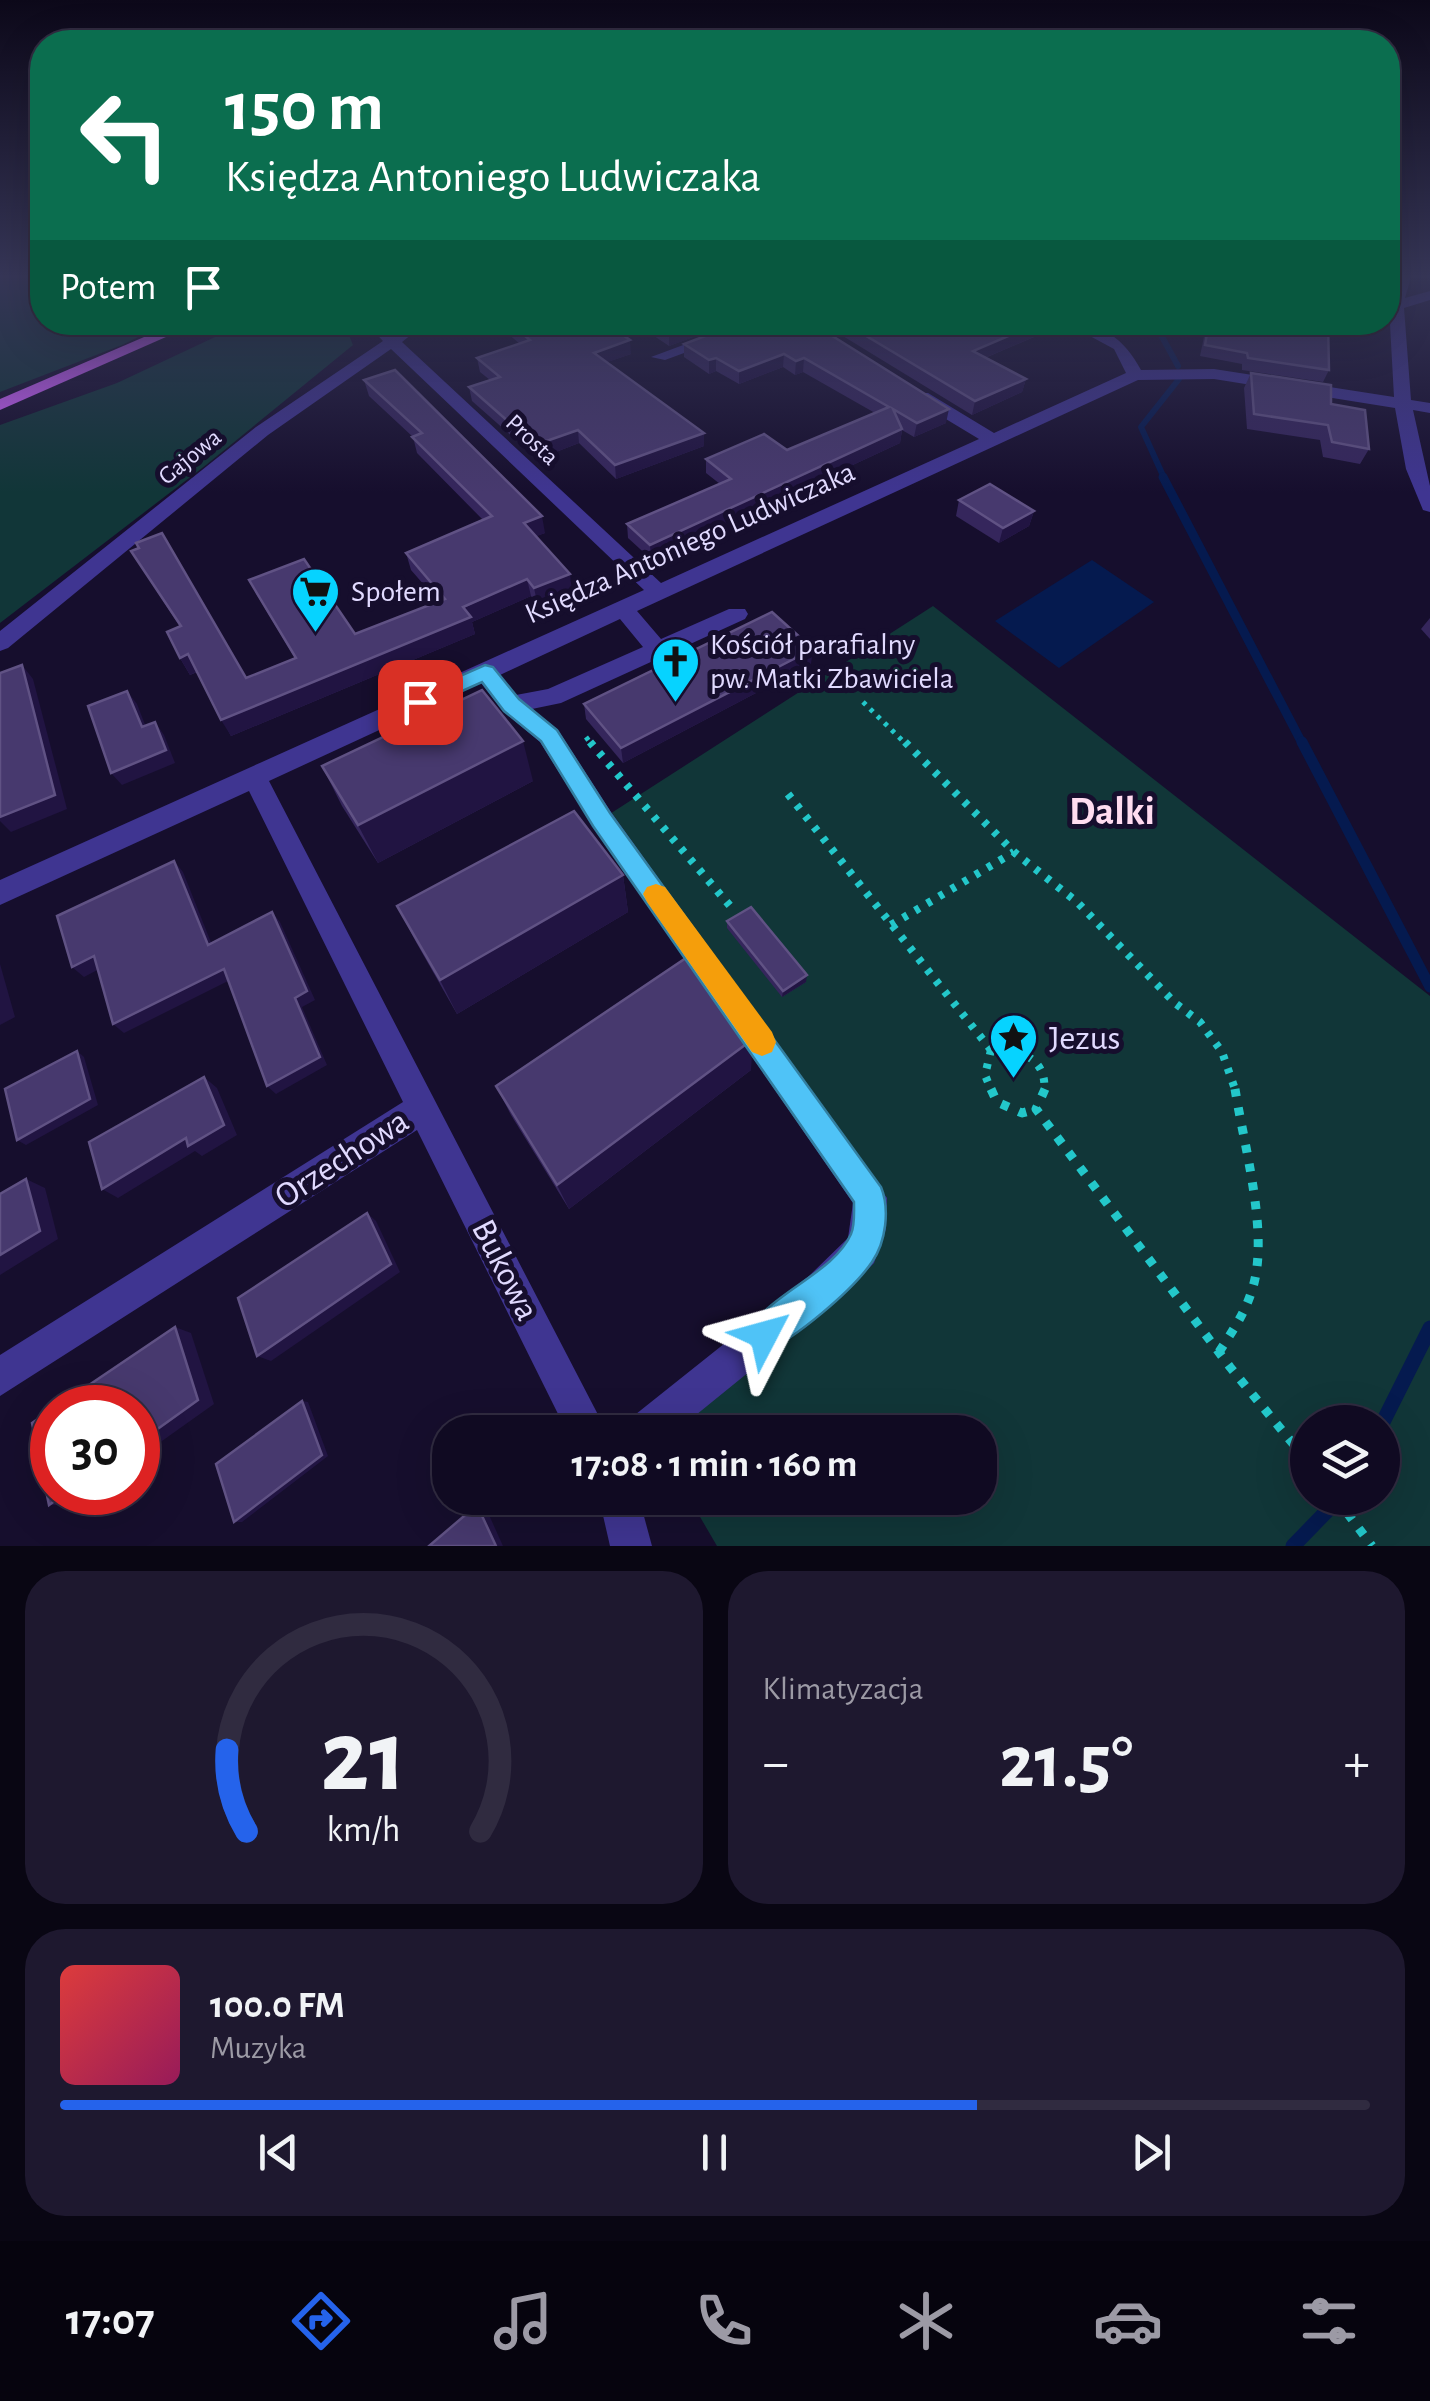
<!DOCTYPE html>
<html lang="pl">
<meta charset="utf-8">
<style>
:root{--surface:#100a22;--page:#1e182f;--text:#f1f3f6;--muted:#9c9aa5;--line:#302b40;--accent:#2563eb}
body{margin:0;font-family:"Alegreya Sans",sans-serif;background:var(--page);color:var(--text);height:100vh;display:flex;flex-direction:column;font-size:38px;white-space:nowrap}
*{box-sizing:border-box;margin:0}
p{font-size:32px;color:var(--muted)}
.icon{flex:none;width:55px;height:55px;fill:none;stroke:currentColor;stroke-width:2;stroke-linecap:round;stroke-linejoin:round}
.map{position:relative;height:1546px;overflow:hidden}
.details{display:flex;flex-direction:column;gap:25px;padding:25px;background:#090613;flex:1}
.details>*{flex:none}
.top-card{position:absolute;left:30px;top:30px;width:1370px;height:305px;border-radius:40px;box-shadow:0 10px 40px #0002,0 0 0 2px var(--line);background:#0b6e4f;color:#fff;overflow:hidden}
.buttons{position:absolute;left:1290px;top:1405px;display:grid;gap:20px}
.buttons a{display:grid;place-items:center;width:110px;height:110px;border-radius:50%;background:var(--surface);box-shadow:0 10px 40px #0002,0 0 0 2px var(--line);font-size:50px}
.speed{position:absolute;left:30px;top:1385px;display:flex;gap:20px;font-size:50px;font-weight:700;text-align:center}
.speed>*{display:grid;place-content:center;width:130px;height:130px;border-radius:50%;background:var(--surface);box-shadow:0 10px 40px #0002,0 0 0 2px var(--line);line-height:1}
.speed .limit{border:15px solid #d22;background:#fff;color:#111}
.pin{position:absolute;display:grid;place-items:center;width:85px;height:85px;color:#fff;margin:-42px;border-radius:20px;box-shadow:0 5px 15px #0006}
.me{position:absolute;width:110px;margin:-55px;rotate:51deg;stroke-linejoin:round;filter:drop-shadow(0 0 8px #0008)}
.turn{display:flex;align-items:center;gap:35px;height:210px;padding:0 30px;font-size:45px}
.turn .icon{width:130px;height:130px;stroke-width:2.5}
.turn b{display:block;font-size:70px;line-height:85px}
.then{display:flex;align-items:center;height:95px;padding:0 30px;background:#0003;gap:20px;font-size:38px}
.big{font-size:75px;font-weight:700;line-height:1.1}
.details .card{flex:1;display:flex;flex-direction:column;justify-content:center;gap:15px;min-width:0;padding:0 35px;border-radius:40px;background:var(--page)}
.details .dial{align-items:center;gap:0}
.dial svg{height:260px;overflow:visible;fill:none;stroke:var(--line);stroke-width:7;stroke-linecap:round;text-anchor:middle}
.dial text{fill:var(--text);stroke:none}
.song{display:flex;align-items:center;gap:30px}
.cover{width:120px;height:120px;border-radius:15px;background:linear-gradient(135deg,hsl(0 70% 55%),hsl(330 70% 35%))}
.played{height:10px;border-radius:5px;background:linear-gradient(90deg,var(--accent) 70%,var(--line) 70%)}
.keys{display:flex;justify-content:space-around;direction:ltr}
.heat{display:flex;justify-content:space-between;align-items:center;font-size:55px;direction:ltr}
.details .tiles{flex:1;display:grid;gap:25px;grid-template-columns:1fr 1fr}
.card:last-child{grid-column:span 2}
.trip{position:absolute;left:432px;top:1415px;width:565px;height:100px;border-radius:40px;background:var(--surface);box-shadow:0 10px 40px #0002,0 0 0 2px var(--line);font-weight:700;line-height:100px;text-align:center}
.tabs{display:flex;height:160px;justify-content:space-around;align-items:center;background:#06040e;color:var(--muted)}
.tabs .icon{width:70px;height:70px}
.tabs .active{color:var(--accent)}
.tabs b{font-size:45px;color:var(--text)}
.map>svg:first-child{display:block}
</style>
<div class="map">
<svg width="1430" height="1546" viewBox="0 0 1430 1546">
<rect width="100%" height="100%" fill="#160e2d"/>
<g fill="#113638" fill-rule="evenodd">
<path d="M 0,277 L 42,277 L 42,322 L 166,323 L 122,345 L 0,392 Z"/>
<path d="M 247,322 L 344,323 L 353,345 L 206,465 L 0,623 L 0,425 L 117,383 Z"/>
<path d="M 933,606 L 1430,996 L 1430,1546 L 717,1546 L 689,1498 L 980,1498 L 980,1432 L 651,1432 L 649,1428 L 822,1289 L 870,1198 L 602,819 ZM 1308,1422 L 1382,1422 L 1382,1498 L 1308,1498 Z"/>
</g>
<path fill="#051a4f" d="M 1092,560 L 1154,602 L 1059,668 L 995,621 Z"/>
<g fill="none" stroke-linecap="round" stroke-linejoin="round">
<g stroke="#051a4f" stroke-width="6">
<path d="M 1154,322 L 1178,366"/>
<path d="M 1165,480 L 1141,427 L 1179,379"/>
</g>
<path stroke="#051a4f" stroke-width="9" d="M 1163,477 L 1303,745"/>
<path stroke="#051a4f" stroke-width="11" d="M 1302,742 L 1430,987"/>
<g stroke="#051a4f" stroke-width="15">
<path d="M 1382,1424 L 1430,1328"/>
<path d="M 1293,1546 L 1328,1510"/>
</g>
<g stroke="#23c7ca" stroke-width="5" stroke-dasharray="4 6" stroke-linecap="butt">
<path d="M 863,702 L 907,745"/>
<path d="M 586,737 L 592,745"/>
</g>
<g stroke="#23c7ca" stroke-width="8" stroke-dasharray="5 9" stroke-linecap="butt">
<path d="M 590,742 L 731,907"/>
<path d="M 905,742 L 1014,852 L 1077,902 L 1175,1003 L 1200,1022 L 1222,1052 L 1236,1092"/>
<path d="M 788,794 L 991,1050 C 1020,1048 1048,1059 1044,1092"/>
<path d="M 891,925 L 1014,852"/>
<path d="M 991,1050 L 985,1075 L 992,1092"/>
</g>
<g stroke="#23c7ca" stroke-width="9" stroke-dasharray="8 11" stroke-linecap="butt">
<path d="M 991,1089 L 997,1102 L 1022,1113 L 1036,1109"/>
<path d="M 1045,1089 L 1036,1109 L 1230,1367 L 1308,1462"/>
<path d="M 1219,1352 C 1232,1332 1245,1313 1252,1290 C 1270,1236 1244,1146 1235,1089"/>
<path d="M 1336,1498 L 1372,1546"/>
</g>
<g fill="#3f3591" fill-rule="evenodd">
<path d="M 1397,277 L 1411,277 L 1405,298 L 1430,291 L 1430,300 L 1404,308 L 1411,400 L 1430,403 L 1430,413 L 1413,410 L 1430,486 L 1430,512 L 1423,510 L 1406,469 L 1395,408 L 1214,379 L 1138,380 L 637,611 L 661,639 L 729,609 L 745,609 L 748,614 L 745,619 L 561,703 L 532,709 L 558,730 L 611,812 L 887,1198 L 886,1229 L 874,1263 L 835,1302 L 675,1432 L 625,1432 L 631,1418 L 809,1276 L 848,1238 L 853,1203 L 593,826 L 540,742 L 503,711 L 481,683 L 269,781 L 607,1432 L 567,1432 L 417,1130 L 0,1396 L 0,1355 L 403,1102 L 249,791 L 0,905 L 0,880 L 644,590 L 391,349 L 268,435 L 8,648 L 0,651 L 0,631 L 256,427 L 383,341 L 365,322 L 381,322 L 393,333 L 409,322 L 427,322 L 402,342 L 661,583 L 979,439 L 916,401 L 916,393 L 928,393 L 994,433 L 1126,373 L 1114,349 L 1064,322 C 1101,322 1124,338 1141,370 L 1214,369 L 1394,397 L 1389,306 ZM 620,619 L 643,647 L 548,689 L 516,695 L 500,675 Z"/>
<path d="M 745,322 L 768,322 L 665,360 L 651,357 Z"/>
<path d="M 599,1498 L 639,1498 L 652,1546 L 610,1546 Z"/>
</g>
<path fill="#d061ff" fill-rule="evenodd" d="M 179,322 L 200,322 L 0,410 L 0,399 Z"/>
</g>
<g fill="#35265c">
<path d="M 494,322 L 604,322 L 631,354 L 607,362 L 704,433 L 704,446 L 616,479 L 579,443 L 538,459 L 472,401 L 469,387 L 490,380 L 480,372 L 477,358 L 520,344 Z"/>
<path d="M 638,322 L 733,322 L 669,346 L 638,325 Z"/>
<path d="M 742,322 L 946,423 L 914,437 L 902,430 L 900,443 L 651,559 L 628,538 L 627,524 L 720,484 L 706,473 L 706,459 L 787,450 L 875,413 L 803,372 L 795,375 L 783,367 L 739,384 L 716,371 L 709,374 L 684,357 L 684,344 Z"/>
<path d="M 820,322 L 1063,322 L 1062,325 L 985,358 L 1026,379 L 1022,392 L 972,415 Z"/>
<path d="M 1207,322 L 1328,322 L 1329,370 L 1323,382 L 1242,370 L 1242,364 L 1200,356 Z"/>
<path d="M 1251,373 L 1331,404 L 1369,449 L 1360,464 L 1323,457 L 1320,440 L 1247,429 L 1244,388 Z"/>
<path d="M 364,380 L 545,533 L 536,536 L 572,591 L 538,606 L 531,596 L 472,622 L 475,634 L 231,736 L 197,672 L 190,675 L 180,658 L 180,627 L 131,551 L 246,678 L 295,658 L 258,597 L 249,580 L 355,634 L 438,601 L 411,570 L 406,553 L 483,520 L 417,453 L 413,437 L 369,396 Z"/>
<path d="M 959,500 L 1034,511 L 1029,526 L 999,543 L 956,516 Z"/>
<path d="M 1430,618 L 1430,639 L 1421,629 Z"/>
<path d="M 811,664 L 623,763 L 586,719 L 584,704 Z"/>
<path d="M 322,766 L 533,781 L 378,863 L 342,806 Z"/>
<path d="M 623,875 L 628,912 L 457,1014 L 416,942 L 397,906 Z"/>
<path d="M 727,921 L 806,982 L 782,997 L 727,928 Z"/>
<path d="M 751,1070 L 569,1209 L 511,1115 L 496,1086 Z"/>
</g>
<g fill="#211442">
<path d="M 697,322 L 733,322 L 669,346 L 669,333 Z"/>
<path d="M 1041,322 L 1063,322 L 1062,325 L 970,364 L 973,351 Z"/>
<path d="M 630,340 L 631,354 L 596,366 L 594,353 Z"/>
<path d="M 784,354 L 783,367 L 739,384 L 739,371 Z"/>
<path d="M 716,358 L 716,371 L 709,374 L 709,360 Z"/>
<path d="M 804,358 L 803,372 L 795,375 L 796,361 Z"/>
<path d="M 1026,379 L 1022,392 L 972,415 L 975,401 Z"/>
<path d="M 949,409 L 946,423 L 914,437 L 917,423 Z"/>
<path d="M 902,429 L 900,443 L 651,559 L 650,545 Z"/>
<path d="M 578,430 L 579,443 L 538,459 L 535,445 Z"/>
<path d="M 704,433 L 704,446 L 616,479 L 615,465 Z"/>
<path d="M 1034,511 L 1029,526 L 999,543 L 1003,528 Z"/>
<path d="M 542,516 L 545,533 L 527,540 L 524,523 Z"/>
<path d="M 570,574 L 572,591 L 538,606 L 534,588 Z"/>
<path d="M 527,579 L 531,596 L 472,622 L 475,634 L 231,736 L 221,720 Z"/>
<path d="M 813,649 L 811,664 L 623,763 L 621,748 Z"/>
<path d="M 188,654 L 198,671 L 190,675 L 180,658 Z"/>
<path d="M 22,665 L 33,679 L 67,809 L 11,832 L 0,821 L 0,817 Z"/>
<path d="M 127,691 L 137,704 L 151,740 L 142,727 Z"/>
<path d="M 155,722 L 164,735 L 175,763 L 122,785 L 111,773 Z"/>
<path d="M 523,741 L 533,781 L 378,863 L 358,825 Z"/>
<path d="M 174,861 L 183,872 L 216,955 L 208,945 Z"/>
<path d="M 623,875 L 628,912 L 457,1014 L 440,980 Z"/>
<path d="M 272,912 L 280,922 L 315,1000 L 302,1007 L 327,1065 L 276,1094 L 267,1086 L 295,998 Z"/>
<path d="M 94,956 L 105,966 L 84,977 L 72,967 Z"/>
<path d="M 0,964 L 15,1017 L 0,1025 Z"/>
<path d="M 224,969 L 232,979 L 124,1033 L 113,1024 Z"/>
<path d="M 807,975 L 806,982 L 782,997 L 783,991 Z"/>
<path d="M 753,1039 L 751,1070 L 569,1209 L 557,1185 Z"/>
<path d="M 77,1051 L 84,1057 L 98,1105 L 26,1145 L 17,1140 Z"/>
<path d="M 204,1077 L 217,1088 L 237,1135 L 202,1156 L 195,1151 L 118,1198 L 102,1189 Z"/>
<path d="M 26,1179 L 45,1188 L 58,1239 L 0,1275 L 0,1255 Z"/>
<path d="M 367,1213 L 376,1221 L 400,1272 L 271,1361 L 257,1356 Z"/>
<path d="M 175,1327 L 191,1333 L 214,1404 L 138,1458 L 138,1443 Z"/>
<path d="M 302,1401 L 308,1402 L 328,1456 L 242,1522 L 234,1522 Z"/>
<path d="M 67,1492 L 89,1492 L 71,1505 L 49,1505 Z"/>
<path d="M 477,1505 L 485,1506 L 503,1546 L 496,1546 Z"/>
</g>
<g fill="#47396e" stroke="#605284" stroke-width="2.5">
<path d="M 508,322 L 604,322 L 630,340 L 594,353 L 704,433 L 615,465 L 578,430 L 535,445 L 469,387 L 500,377 L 477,358 L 530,340 Z"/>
<path d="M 653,322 L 697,322 L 669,333 Z"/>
<path d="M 742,322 L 810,322 L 949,409 L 917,423 L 893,409 L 902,429 L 650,545 L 627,524 L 731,479 L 706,459 L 764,434 L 787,450 L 889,407 L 804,358 L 796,361 L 784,354 L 739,371 L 716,358 L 709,360 L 684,344 Z"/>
<path d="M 843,322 L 1041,322 L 973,351 L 1026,379 L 975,401 Z"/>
<path d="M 1209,322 L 1328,322 L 1329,370 L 1248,358 L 1247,353 L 1205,345 Z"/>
<path d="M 395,370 L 542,516 L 524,523 L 570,574 L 534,588 L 527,579 L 463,607 L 471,617 L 221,720 L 188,654 L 180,658 L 167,632 L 181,626 L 131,551 L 139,548 L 136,543 L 162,533 L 246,678 L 296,658 L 249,580 L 304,559 L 355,634 L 445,599 L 406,553 L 492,516 L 412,437 L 422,433 L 364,380 Z"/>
<path d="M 1251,373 L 1331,385 L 1331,404 L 1365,410 L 1369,449 L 1332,442 L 1328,425 L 1254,414 Z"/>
<path d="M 990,484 L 1034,511 L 1003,528 L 959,500 Z"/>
<path d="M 772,612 L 813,649 L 621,748 L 584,704 Z"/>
<path d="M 22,665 L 55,795 L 0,817 L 0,673 Z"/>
<path d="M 482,690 L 523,741 L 358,825 L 322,766 Z"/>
<path d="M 127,691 L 142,727 L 155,722 L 166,750 L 111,773 L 88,706 Z"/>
<path d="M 574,811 L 623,875 L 440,980 L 397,906 Z"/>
<path d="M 174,861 L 208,945 L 272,912 L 307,991 L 295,998 L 320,1057 L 267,1086 L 224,969 L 113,1024 L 94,956 L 72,967 L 57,916 Z"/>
<path d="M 751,907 L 807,975 L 783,991 L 727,921 Z"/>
<path d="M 686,958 L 753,1039 L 557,1185 L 496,1086 Z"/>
<path d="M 77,1051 L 90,1099 L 17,1140 L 5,1089 Z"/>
<path d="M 204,1077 L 224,1125 L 188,1146 L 186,1138 L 102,1189 L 89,1142 Z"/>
<path d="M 26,1179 L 40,1231 L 0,1255 L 0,1194 Z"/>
<path d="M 367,1213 L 391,1264 L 257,1356 L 238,1298 Z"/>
<path d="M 175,1327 L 198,1400 L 138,1443 L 138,1408 L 55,1408 Z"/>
<path d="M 302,1401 L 322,1455 L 234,1522 L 216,1464 Z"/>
<path d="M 52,1409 L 52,1492 L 67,1492 L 49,1505 L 32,1423 Z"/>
<path d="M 477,1505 L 496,1546 L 429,1546 Z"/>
</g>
<linearGradient id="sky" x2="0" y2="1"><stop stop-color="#0c0819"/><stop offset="0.56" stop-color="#363657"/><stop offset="1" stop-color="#363657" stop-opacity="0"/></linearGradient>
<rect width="1430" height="493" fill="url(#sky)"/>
<path fill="#4fc3f7" stroke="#337fa1" stroke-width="2.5" d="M 485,665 L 493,667 L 519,699 L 557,730 L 610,813 L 881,1187 C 890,1209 886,1242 872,1262 C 853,1290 795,1339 764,1352 L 752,1347 L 747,1335 C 764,1295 833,1275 851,1234 C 855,1225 854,1212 854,1202 L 593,826 L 541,741 L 504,711 L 482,682 L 420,710 L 409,702 L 412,697 Z"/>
<path fill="#f59e0b" d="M 656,884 L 665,887 L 772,1032 L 776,1042 L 772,1052 L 762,1056 L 752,1052 L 647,902 L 643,894 L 647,887 Z"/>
<defs>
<symbol id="supermarket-pin" viewBox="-11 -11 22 30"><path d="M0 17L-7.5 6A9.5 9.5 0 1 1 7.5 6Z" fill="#06d3ff" stroke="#160e2d"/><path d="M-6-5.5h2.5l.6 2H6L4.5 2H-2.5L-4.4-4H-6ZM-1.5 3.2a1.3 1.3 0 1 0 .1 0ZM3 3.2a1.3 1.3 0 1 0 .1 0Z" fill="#111"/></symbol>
<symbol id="church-pin" viewBox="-11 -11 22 30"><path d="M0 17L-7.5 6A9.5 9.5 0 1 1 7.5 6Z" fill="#06d3ff" stroke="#160e2d"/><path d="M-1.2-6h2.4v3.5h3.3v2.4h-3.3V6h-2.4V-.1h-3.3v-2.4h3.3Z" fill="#111"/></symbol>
<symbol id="sight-pin" viewBox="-11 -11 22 30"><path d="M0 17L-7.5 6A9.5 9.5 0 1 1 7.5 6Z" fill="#06d3ff" stroke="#160e2d"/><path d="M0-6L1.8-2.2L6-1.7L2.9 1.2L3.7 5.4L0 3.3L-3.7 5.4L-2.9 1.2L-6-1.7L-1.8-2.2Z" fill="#111"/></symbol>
</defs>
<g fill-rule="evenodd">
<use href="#supermarket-pin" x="288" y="564" width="55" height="75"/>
<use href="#church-pin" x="648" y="634" width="55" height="75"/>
<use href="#sight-pin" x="986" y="1010" width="55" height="75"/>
</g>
<g text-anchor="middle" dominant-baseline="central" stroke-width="10" stroke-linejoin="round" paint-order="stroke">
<g font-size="25" fill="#e1daff" stroke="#160e2d">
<text transform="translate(532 440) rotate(43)">Prosta</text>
<text transform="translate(190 457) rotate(-39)">Gajowa</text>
</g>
<g font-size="30" fill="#e1daff" stroke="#160e2d">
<text transform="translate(690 543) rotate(-24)">Księdza Antoniego Ludwiczaka</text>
</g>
<g font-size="30" fill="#e1daff" stroke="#160e2d" text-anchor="start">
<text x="351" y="592">Społem</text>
<text x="710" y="645">Kościół parafialny<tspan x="710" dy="34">pw. Matki Zbawiciela</tspan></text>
</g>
<g font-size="35" fill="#e1daff" stroke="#160e2d" text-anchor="start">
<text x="1049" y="1038">Jezus</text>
</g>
<g font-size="35" fill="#e1daff" stroke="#160e2d">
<text transform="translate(342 1159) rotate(-33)">Orzechowa</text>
<text transform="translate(505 1270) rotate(63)">Bukowa</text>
</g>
<g font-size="40" font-weight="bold" fill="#ffdcf0" stroke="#160e2d">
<text x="1112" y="812">Dalki</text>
</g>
</g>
</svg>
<div class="buttons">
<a><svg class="icon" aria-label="layers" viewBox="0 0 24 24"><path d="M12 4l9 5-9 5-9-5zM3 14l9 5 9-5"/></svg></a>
</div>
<div class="speed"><div class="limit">30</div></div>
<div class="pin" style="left:420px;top:702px;background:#d93025"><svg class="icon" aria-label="arrive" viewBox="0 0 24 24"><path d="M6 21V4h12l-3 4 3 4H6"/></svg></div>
<svg class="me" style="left:764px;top:1335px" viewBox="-20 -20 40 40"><path d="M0-17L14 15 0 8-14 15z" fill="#4fc3f7" stroke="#fff" stroke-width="4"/></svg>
<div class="trip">17:08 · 1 min · 160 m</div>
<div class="top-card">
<div class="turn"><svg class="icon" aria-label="left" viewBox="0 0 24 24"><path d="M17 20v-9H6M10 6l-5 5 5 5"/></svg><div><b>150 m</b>Księdza Antoniego Ludwiczaka</div></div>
<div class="then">Potem<svg class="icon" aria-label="arrive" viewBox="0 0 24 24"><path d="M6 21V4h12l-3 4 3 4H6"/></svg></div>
</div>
</div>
<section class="details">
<div class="tiles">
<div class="card dial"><svg viewBox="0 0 100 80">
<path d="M14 69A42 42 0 1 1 86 69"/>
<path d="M14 69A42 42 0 0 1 8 44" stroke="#2563eb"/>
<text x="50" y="56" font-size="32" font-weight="700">21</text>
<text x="50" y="72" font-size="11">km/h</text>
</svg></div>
<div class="card"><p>Klimatyzacja</p>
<div class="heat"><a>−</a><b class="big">21.5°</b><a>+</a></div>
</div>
<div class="card">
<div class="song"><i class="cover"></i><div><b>100.0 FM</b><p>Muzyka</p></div></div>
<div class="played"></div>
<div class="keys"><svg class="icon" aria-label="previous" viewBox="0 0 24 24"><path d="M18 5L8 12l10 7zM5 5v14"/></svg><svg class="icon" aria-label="pause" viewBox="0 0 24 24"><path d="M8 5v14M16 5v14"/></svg><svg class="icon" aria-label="next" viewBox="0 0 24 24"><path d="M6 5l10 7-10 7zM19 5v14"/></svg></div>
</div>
</div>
</section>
<nav class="tabs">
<b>17:07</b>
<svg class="icon active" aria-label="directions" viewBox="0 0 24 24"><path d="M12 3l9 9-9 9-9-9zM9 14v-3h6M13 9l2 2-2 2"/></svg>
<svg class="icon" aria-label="music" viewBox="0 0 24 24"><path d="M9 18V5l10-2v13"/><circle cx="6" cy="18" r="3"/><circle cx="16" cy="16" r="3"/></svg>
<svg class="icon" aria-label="phone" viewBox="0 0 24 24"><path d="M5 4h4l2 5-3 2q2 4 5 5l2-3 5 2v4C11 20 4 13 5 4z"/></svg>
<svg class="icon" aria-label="climate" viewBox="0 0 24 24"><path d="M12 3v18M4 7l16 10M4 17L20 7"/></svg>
<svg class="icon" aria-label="car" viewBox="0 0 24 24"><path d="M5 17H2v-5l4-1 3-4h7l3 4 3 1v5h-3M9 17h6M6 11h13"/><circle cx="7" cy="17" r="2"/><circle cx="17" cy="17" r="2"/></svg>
<svg class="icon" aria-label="filters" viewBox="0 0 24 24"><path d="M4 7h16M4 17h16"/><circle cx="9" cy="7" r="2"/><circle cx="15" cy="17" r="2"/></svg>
</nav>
